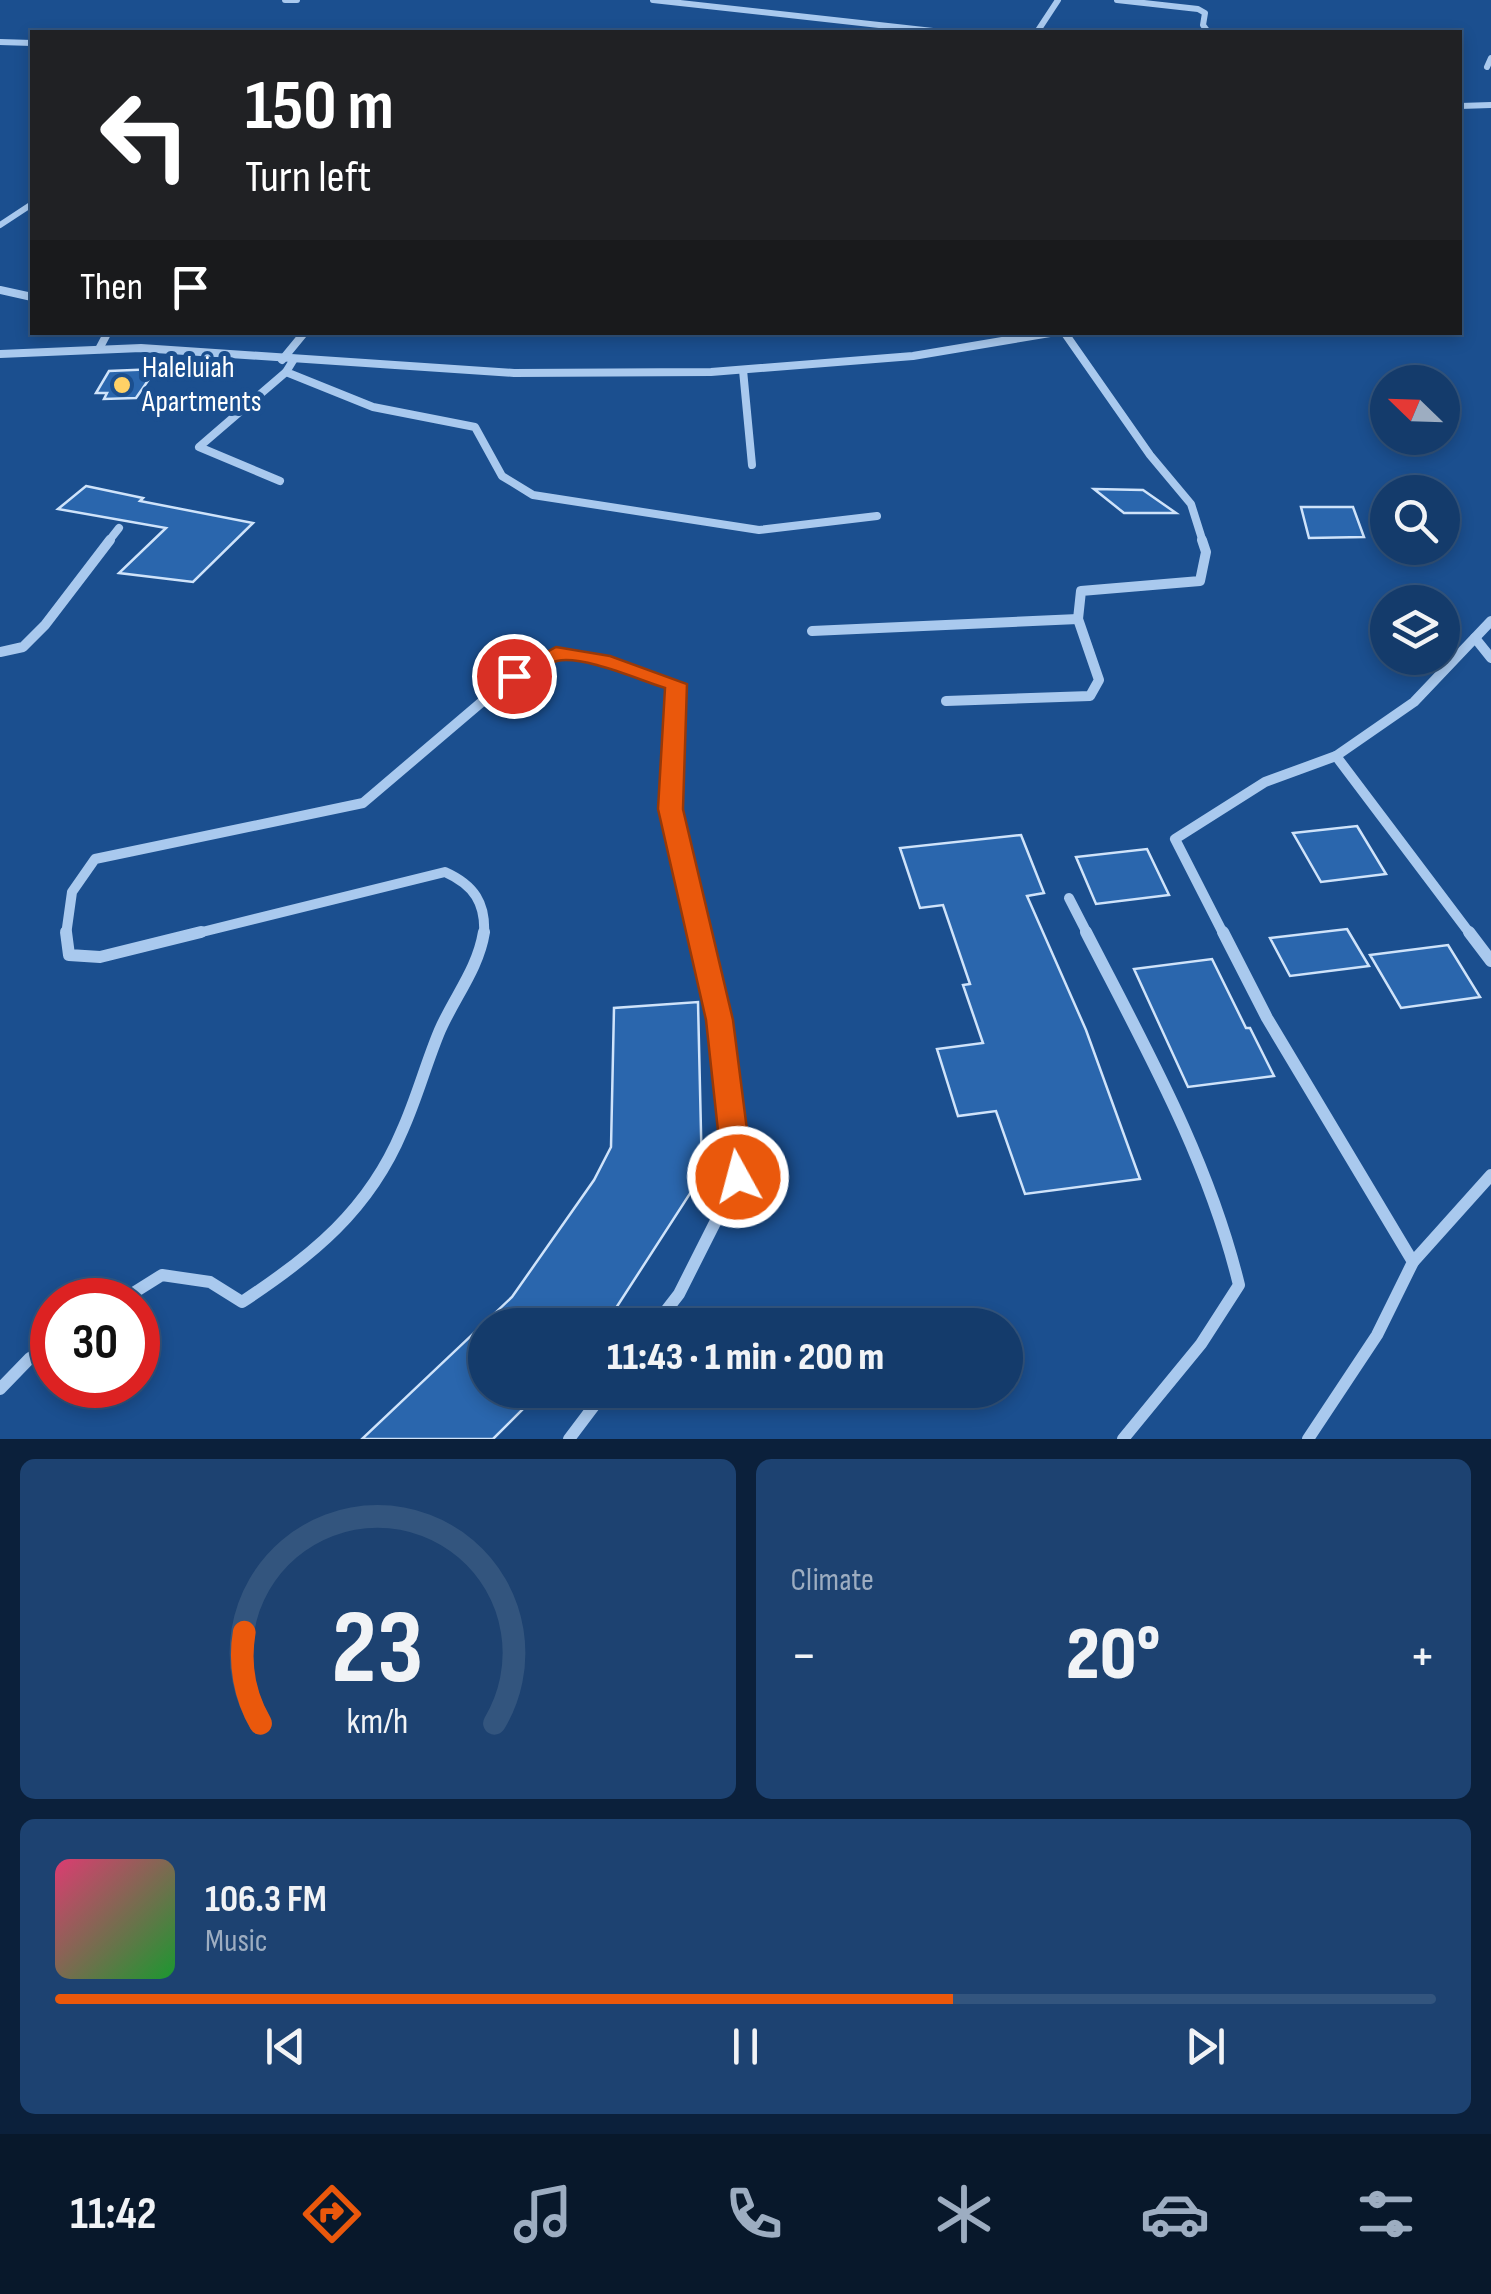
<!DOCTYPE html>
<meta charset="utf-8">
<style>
:root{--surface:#143b6b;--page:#1d4271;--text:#f1f3f6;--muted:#9dadc1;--line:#33557e;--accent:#ea580c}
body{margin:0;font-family:"Sofia Sans Condensed",sans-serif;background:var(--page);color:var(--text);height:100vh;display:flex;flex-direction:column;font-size:38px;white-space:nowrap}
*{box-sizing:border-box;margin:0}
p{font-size:32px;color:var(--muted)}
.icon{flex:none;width:55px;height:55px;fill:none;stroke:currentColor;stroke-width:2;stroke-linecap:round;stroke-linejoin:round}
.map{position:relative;height:1439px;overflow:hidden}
.panel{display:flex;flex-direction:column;gap:20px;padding:20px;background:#0b203b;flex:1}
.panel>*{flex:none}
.guide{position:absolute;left:30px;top:30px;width:1432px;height:305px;border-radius:0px;box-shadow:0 5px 15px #0003,0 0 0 2px var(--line);background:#202124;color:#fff;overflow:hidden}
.needle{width:65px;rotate:293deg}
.buttons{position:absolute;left:1370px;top:365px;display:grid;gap:20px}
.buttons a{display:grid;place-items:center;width:90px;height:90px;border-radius:50%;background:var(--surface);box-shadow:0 5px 15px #0003,0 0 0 2px var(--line);font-size:50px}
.speed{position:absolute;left:30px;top:1278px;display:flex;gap:20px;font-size:50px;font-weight:700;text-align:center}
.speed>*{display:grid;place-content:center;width:130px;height:130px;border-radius:50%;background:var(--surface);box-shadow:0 5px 15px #0003,0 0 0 2px var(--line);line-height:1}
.speed .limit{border:15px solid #d22;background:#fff;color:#111}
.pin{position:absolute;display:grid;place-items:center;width:85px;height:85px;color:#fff;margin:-42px;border:5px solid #fff;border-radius:50%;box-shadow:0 2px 10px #0007}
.me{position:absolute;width:110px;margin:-55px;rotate:353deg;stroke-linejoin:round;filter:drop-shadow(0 0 8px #0008)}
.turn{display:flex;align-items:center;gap:35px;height:210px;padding:0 50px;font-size:45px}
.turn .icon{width:130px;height:130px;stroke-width:2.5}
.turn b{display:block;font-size:70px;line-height:85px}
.then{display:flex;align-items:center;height:95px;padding:0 50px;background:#0003;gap:20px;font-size:38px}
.big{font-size:75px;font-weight:800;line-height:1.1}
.panel .card{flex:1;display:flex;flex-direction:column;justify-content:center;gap:15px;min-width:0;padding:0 35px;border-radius:15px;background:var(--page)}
.panel .dial{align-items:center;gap:0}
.dial svg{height:260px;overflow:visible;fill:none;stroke:var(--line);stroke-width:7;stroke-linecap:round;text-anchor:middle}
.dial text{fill:var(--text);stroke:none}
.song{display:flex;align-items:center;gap:30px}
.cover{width:120px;height:120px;border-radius:15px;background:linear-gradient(135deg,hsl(340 70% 55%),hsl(130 70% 35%))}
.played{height:10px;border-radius:5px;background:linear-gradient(90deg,var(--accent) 65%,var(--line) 65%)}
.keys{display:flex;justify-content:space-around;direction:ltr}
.heat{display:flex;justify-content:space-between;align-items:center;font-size:55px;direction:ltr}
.panel .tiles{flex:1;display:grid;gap:20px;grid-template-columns:1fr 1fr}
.card:last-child{grid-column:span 2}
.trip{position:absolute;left:468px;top:1308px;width:555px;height:100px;border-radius:50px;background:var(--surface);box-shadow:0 5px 15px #0003,0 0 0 2px var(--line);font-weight:800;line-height:100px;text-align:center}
.tabs{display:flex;height:160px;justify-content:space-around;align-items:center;background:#08182b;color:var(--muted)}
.tabs .icon{width:70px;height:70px}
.tabs .active{color:var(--accent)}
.tabs b{font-size:45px;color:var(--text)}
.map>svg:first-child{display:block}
</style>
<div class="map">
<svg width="1491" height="1439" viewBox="0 0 1491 1439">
<rect width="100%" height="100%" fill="#1b4f8f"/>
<g fill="#2a66ad" stroke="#cfe3fa" stroke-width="2.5">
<path d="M 156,369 L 136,398 L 104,399 L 107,393 L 96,393 L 109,371 Z"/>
<path d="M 86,486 L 143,498 L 140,501 L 253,523 L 193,582 L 119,573 L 166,528 L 58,509 Z"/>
<path d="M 1094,489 L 1143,490 L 1176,513 L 1124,513 Z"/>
<path d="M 1301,507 L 1353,507 L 1364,537 L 1309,538 Z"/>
<path d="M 1357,826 L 1386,874 L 1321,882 L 1293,833 Z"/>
<path d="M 1021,835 L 1044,893 L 1027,896 L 1086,1030 L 1140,1179 L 1025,1194 L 996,1111 L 958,1116 L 937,1049 L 983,1043 L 963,985 L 970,984 L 943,905 L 920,908 L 900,848 Z"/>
<path d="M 1147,849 L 1169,895 L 1096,904 L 1076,857 Z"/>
<path d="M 1347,929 L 1369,966 L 1290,976 L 1270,938 Z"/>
<path d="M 1448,945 L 1480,997 L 1401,1008 L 1370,955 Z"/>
<path d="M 1212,959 L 1246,1028 L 1250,1028 L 1274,1076 L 1188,1087 L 1134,969 Z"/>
<path d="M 698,1002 L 702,1175 L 605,1325 L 485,1325 L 485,1390 L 542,1390 L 493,1439 L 362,1439 L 512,1297 L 594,1180 L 611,1147 L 614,1008 Z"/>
</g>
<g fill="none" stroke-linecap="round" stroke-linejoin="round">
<g stroke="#a9c9ee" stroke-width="6">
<path d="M 285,0 L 297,0"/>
<path d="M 653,0 L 942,32"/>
<path d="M 1117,0 L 1198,9 L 1205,13 L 1203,25 L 1208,32"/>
<path d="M 1037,32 L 1058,0"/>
<path d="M 0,42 L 32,43"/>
<path d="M 1487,67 L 1491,58"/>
<path d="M 1460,106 L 1491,105"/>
<path d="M 0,225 L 32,204"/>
</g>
<g stroke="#a9c9ee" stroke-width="8">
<path d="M 0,290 L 32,297"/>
<path d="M 1064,332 L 1150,455 L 1191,504 L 1203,542"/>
<path d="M 99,349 L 108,332"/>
<path d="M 0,354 L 141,348 L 514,373 L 711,372 L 913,356 L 1056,332"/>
<path d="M 294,359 L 286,372 L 373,407 L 475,427 L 502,476 L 533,495 L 759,530 L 877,516"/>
<path d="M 282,360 L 305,332"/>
<path d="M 743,370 L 752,465"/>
<path d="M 280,481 L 199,447 L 286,372"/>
<path d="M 108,542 L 119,528"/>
</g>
<g stroke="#a9c9ee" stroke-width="10">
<path d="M 812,631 L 1078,619"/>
<path d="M 1475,638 L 1491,658"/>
<path d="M 0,652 L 23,647 L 45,625 L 110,540"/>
<path d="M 946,701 L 1090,696 L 1099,680 L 1078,619 L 1081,591 L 1200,581 L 1206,552 L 1202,540"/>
<path d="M 1336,756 L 1471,935"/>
<path d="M 1069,898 L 1088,935"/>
<path d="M 66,935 L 72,892 L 95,859 L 363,803 L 497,689 L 531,663 L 556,653 L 603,660 L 676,685 L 670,809 L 699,935"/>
<path d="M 190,935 L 445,872 C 474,885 486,903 484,935"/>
<path d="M 1224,935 L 1175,839 L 1265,782 L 1336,756 L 1414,702 L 1491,621"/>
</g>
<g stroke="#a9c9ee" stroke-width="12">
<path d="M 66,932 L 69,955 L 100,957 L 201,932"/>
<path d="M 1086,932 C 1145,1047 1208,1158 1239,1285 L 1201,1344 L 1123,1439"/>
<path d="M 1223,932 L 1267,1018 L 1413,1262 L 1377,1335 L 1308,1439"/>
<path d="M 1469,932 L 1491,961"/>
<path d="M 1413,1262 L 1491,1175"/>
<path d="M 122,1300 L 162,1275 L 210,1282 L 242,1302 C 312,1256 369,1210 402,1131 C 417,1098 426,1063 440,1030 C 455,996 478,969 484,932"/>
<path d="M 655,1325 L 679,1294 L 738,1177 L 719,1021 L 698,932"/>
<path d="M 0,1389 L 30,1358 L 52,1344"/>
<path d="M 569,1439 L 606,1390"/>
</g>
</g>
<path fill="#ea580c" stroke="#983908" stroke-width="2.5" d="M 556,647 L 610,656 L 687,684 L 683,809 L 733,1020 L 753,1177 L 748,1185 L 728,1185 L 723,1177 L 706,1020 L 658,809 L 665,688 C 639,680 583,655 557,661 C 539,666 527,686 506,680 L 503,676 Z"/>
<circle fill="#ffd166" stroke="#1b4f8f" stroke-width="4" cx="122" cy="385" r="10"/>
<g text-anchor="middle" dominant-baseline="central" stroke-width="10" stroke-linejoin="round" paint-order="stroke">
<g font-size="30" fill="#fff" stroke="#1b4f8f" text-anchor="start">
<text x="142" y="368">Haleluiah<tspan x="142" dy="34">Apartments</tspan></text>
</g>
</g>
</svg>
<div class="buttons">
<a><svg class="needle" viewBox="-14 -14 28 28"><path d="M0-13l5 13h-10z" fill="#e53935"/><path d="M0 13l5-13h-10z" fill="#9dadc1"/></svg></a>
<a><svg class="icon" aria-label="search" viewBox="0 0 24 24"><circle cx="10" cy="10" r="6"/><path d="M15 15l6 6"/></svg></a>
<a><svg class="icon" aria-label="layers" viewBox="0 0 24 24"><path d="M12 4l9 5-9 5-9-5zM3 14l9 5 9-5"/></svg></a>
</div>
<div class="speed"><div class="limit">30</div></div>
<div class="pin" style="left:514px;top:676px;background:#d93025"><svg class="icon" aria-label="arrive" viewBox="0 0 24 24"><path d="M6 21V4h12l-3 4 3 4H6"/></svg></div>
<svg class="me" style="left:738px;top:1177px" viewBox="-20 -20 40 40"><circle r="17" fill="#ea580c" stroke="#fff" stroke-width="3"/><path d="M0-11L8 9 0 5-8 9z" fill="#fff"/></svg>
<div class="trip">11:43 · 1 min · 200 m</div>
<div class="guide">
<div class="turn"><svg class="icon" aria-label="left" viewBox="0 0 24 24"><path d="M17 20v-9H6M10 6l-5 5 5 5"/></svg><div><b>150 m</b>Turn left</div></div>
<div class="then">Then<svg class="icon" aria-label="arrive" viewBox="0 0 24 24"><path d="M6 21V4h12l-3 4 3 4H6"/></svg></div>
</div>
</div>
<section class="panel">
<div class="tiles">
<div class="card dial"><svg viewBox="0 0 100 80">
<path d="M14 69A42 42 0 1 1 86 69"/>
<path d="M14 69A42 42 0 0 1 9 41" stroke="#ea580c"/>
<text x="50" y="56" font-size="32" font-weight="700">23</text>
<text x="50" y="72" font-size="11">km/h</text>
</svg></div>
<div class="card"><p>Climate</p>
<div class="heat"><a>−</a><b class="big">20°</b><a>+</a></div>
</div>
<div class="card">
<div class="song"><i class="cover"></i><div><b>106.3 FM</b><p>Music</p></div></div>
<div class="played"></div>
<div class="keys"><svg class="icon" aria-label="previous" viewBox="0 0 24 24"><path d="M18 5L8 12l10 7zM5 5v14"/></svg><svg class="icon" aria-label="pause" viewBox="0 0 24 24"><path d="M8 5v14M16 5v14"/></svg><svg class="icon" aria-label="next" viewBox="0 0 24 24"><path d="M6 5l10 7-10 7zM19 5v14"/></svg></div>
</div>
</div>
</section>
<nav class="tabs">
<b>11:42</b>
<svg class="icon active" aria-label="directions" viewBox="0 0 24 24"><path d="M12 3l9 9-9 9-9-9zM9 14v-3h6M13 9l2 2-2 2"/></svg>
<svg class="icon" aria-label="music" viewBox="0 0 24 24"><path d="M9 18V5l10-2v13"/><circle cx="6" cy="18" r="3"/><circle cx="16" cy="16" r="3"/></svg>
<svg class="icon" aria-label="phone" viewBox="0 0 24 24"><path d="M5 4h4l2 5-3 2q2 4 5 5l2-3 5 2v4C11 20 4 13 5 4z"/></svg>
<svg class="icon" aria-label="climate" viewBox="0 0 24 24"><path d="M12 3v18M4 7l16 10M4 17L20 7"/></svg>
<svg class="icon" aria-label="car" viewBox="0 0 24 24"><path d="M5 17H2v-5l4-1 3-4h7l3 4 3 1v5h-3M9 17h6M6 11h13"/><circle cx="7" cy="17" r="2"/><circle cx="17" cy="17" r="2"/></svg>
<svg class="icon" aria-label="filters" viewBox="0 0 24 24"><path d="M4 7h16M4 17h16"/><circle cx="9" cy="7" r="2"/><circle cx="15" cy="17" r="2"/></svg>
</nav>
